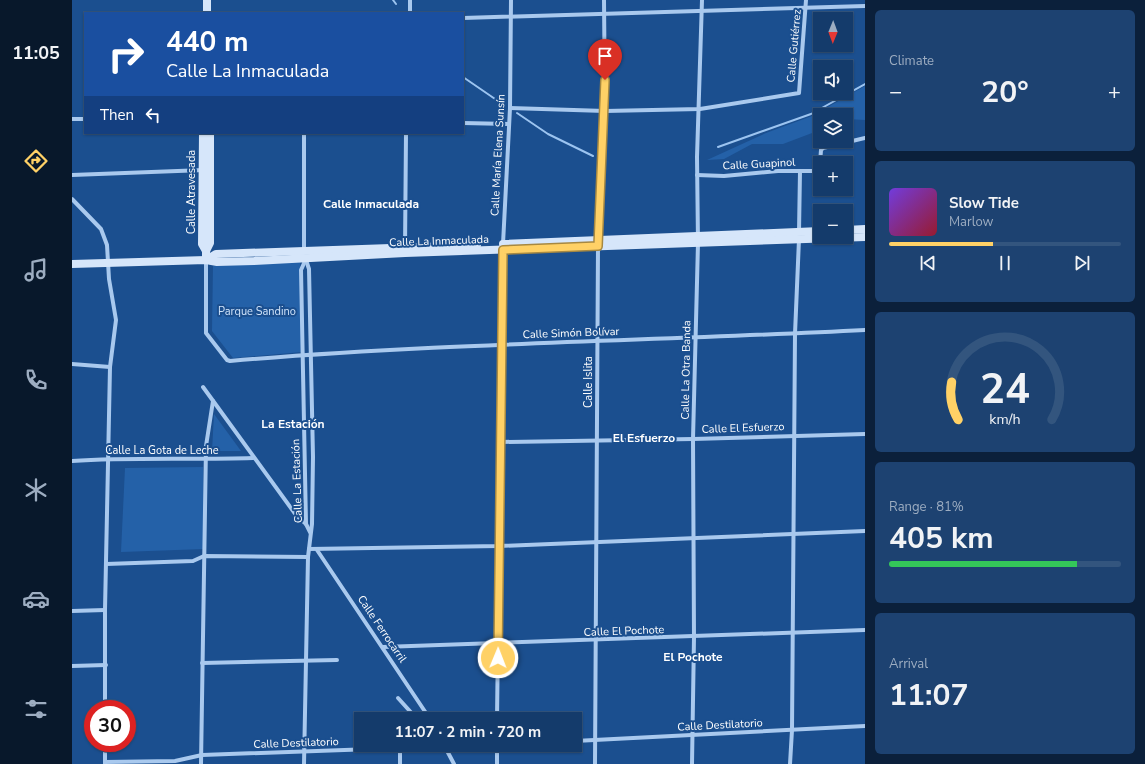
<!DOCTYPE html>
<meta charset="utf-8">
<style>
:root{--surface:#143b6b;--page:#1d4271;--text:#f1f3f6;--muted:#9dadc1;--line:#33557e;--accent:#ffd166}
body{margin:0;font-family:"Nunito Sans",sans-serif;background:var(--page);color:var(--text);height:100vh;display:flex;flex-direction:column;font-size:15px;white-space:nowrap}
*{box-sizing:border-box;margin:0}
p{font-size:13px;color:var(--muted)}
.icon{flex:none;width:22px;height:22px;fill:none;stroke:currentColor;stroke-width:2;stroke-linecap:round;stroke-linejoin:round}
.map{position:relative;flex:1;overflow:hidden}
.drawer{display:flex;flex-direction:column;gap:10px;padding:10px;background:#0b203b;width:280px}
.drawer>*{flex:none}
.hud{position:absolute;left:12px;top:12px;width:380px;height:122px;border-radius:0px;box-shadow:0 1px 3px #0004,0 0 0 1px var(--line);background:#1a4fa0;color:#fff;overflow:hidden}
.needle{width:26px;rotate:181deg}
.buttons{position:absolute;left:741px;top:12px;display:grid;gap:8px}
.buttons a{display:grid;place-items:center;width:40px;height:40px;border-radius:0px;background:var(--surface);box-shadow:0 1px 3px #0004,0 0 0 1px var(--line);font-size:20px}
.speed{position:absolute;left:12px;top:700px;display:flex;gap:8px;font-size:20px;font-weight:700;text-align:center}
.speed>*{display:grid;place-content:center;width:52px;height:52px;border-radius:50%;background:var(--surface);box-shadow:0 1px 3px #0004,0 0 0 1px var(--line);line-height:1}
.speed .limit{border:6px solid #d22;background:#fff;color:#111}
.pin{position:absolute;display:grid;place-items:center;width:34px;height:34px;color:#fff;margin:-41px -17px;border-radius:50% 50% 50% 0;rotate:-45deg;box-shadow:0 0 4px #0007}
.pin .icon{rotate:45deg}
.me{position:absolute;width:44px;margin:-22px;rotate:1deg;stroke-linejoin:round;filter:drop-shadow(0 0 3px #0008)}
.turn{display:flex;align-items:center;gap:14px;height:84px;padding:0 16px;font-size:18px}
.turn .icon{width:52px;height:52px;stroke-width:2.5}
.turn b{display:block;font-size:28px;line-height:34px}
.then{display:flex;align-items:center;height:38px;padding:0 16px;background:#0003;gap:8px;font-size:15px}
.big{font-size:30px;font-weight:700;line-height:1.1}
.drawer .tile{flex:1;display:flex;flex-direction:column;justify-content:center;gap:6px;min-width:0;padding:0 14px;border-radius:6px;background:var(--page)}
.drawer .dial{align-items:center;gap:0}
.dial svg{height:104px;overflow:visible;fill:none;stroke:var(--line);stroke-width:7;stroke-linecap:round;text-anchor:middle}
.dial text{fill:var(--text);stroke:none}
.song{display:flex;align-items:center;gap:12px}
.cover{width:48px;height:48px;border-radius:6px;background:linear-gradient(135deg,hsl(260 70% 55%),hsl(350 70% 35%))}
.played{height:4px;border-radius:2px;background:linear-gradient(90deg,var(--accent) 45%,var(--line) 45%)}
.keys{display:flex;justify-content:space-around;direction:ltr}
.heat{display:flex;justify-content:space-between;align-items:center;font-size:22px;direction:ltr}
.charge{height:6px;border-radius:3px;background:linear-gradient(90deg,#34c759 81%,var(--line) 0)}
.trip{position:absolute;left:282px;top:712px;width:228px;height:40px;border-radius:0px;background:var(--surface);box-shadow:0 1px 3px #0004,0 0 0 1px var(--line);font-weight:700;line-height:40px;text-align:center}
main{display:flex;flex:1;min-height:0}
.tabs{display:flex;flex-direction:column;width:72px;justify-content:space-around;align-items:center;background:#08182b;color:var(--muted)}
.tabs .icon{width:28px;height:28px}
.tabs .current{color:var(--accent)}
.tabs b{font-size:18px;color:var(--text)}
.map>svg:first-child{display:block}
</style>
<main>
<nav class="tabs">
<b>11:05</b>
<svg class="icon current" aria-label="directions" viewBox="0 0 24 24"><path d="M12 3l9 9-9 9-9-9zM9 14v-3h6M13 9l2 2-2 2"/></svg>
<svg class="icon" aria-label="music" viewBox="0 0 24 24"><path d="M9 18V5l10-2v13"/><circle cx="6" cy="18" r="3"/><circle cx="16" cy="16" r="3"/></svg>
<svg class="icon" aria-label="phone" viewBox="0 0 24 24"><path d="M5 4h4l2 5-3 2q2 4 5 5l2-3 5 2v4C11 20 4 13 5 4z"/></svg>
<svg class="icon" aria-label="climate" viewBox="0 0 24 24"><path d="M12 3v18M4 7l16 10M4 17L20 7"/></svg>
<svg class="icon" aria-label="car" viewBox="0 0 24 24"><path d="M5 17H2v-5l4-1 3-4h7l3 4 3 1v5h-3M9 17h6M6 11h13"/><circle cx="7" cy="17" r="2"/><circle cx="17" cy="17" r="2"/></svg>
<svg class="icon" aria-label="filters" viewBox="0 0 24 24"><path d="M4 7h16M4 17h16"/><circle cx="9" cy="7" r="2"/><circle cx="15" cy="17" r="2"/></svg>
</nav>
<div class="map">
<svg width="793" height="764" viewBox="0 0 793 764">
<rect width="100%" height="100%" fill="#1b4f8f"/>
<g fill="#2461a8">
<path d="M 793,86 L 793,120 L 774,119 L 774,115 L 748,115 L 748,130 L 711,144 L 680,144 L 652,159 L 635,160 L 694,133 L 740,116 Z"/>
<path d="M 228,262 L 230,352 L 161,358 L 140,331 L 141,266 Z"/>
<path d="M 142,414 L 169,451 L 140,451 Z"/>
<path d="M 131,467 L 132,549 L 49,552 L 53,468 Z"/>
</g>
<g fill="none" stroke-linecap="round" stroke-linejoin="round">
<g stroke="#9cc4f0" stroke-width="2">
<path d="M 321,0 L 324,4"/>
<path d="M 391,77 L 426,101"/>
<path d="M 445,113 L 476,134 L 521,156"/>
<path d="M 646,147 L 739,114 L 793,84"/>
</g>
<g stroke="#a9c9ee" stroke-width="4">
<path d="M 338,13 L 338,0"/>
<path d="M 391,18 L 793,6"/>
<path d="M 438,108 L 533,111 L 628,109 L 727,93 L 734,0"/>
<path d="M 0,119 L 13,119"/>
<path d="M 391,123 L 437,124"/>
<path d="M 232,133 L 232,251"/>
<path d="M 748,163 L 749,150 L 751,148 L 793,138"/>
<path d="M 0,175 L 132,170"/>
<path d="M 625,175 L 652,176 L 706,171 L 743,171 L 748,168"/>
<path d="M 0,199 L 29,229 L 35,245 L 37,279 L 44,320 L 38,367 L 33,610 L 33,709"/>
<path d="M 727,232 L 728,171"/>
<path d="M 333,249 L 334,133"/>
<path d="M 134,260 L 134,333 L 155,360 L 158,361 C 369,343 581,341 793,330"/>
<path d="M 233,261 L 229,270 L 234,524 L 238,532"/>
<path d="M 0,364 L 38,367"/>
<path d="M 131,387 L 224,515 L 234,524"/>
<path d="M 429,442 L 621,439 L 793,434"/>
<path d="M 0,461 C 60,457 120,460 181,458"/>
<path d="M 237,549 L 427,546 L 793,531"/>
<path d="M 245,550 L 358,719"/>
<path d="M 34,564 L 121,561 L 132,556 L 236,557"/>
<path d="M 0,611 L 33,610"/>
<path d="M 311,647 L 793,630"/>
<path d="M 130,663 L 265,660"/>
<path d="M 0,666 L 34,665"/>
<path d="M 326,698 L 345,719"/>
<path d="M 425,719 L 431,244 L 438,108 L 439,0"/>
<path d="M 503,741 L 793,726"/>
<path d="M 372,745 L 382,764"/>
<path d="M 425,745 L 425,764"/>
<path d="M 328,748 L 328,764"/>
<path d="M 33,762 L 103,761 L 130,755 L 328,748 L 374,748 L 417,745"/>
<path d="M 33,764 L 33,743"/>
<path d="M 129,764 L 134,446 L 141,401"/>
<path d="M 232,764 L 236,557 L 240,524 L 241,457 L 237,269 L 233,257"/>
<path d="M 523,764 L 526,246 L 533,111 L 532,0"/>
<path d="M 620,764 L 622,637 L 621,439 L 626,243 L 625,157 L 630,0"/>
<path d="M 718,764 L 720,730 L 723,334 L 727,239"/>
</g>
<g stroke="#d6e6fa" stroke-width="8">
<path d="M 135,13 L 135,0"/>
<path d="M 131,133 L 130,244 L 134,251"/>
<path d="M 774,230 L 793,229"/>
<path d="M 431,244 L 748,231"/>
<path d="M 134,260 L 144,254 L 405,245"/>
<path d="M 134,260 L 134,251 L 138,243 L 138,133"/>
<path d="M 0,264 L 134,260 L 145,262 L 182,261 L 333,253 L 793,237"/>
</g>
</g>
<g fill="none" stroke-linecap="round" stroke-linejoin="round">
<defs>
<path id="route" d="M 426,658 L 431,250 L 526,246 L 533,80"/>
</defs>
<use href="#route" stroke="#a68842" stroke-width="10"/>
<use href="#route" stroke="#ffd166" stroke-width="7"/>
</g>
<g text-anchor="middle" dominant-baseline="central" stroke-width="4" stroke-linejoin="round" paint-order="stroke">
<g font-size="11" fill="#fff" stroke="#1b4f8f">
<text transform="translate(722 46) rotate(-85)">Calle Gutiérrez</text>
<text transform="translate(426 155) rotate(-87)">Calle María Elena Sunsín</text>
<text transform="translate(687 164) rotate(-3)">Calle Guapinol</text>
<text transform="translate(119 192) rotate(-90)">Calle Atravesada</text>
<text transform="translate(367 241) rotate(-2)">Calle La Inmaculada</text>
<text transform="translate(499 333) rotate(-2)">Calle Simón Bolívar</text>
<text transform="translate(614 370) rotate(-89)">Calle La Otra Banda</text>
<text transform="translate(516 382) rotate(-90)">Calle Islita</text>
<text transform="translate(671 428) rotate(-2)">Calle El Esfuerzo</text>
<text x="90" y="450">Calle La Gota de Leche</text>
<text transform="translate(225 481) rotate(-92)">Calle La Estación</text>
<text transform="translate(310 629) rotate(56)">Calle Ferrocarril</text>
<text transform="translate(552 631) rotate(-2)">Calle El Pochote</text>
<text transform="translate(648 725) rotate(-3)">Calle Destilatorio</text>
<text transform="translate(224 743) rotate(-2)">Calle Destilatorio</text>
</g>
<g font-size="11" fill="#cfe3fa" stroke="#1b4f8f">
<text x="185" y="311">Parque Sandino</text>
</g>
<g font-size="12" font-weight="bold" fill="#fff" stroke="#1b4f8f">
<text x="299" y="204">Calle Inmaculada</text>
<text x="221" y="424">La Estación</text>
<text x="572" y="438">El Esfuerzo</text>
<text x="621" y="657">El Pochote</text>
</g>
</g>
</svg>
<div class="buttons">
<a><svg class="needle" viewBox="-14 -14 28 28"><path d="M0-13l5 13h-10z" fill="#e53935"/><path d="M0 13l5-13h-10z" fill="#9dadc1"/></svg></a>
<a><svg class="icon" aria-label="sound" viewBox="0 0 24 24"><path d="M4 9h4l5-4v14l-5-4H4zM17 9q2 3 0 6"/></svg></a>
<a><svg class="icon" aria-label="layers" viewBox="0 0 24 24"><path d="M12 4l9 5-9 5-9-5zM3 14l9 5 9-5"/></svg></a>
<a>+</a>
<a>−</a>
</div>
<div class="speed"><div class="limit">30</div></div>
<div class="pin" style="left:533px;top:80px;background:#d93025"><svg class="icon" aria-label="arrive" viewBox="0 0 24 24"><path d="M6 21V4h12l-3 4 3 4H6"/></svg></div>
<svg class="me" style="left:426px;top:658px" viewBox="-20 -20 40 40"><circle r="17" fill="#ffd166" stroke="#fff" stroke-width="3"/><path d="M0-11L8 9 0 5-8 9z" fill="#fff"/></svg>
<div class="trip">11:07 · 2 min · 720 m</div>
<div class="hud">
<div class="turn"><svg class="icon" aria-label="right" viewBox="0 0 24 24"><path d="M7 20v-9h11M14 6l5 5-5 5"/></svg><div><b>440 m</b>Calle La Inmaculada</div></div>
<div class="then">Then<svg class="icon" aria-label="left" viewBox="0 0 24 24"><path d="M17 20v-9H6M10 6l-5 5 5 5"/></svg></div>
</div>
</div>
<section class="drawer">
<div class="tile"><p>Climate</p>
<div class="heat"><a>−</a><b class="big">20°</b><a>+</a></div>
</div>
<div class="tile">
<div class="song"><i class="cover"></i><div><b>Slow Tide</b><p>Marlow</p></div></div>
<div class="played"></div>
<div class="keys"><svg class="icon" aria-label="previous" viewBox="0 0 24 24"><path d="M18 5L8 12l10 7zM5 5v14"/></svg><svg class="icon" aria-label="pause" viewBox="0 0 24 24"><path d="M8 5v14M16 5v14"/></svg><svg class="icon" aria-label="next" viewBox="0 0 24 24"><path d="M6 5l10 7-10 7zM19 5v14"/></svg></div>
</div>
<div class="tile dial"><svg viewBox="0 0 100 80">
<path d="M14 69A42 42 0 1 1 86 69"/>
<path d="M14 69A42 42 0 0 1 9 40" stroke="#ffd166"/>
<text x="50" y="56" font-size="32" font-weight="700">24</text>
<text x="50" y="72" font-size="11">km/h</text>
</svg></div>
<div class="tile"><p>Range · 81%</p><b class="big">405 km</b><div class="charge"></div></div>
<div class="tile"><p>Arrival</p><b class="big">11:07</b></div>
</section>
</main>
